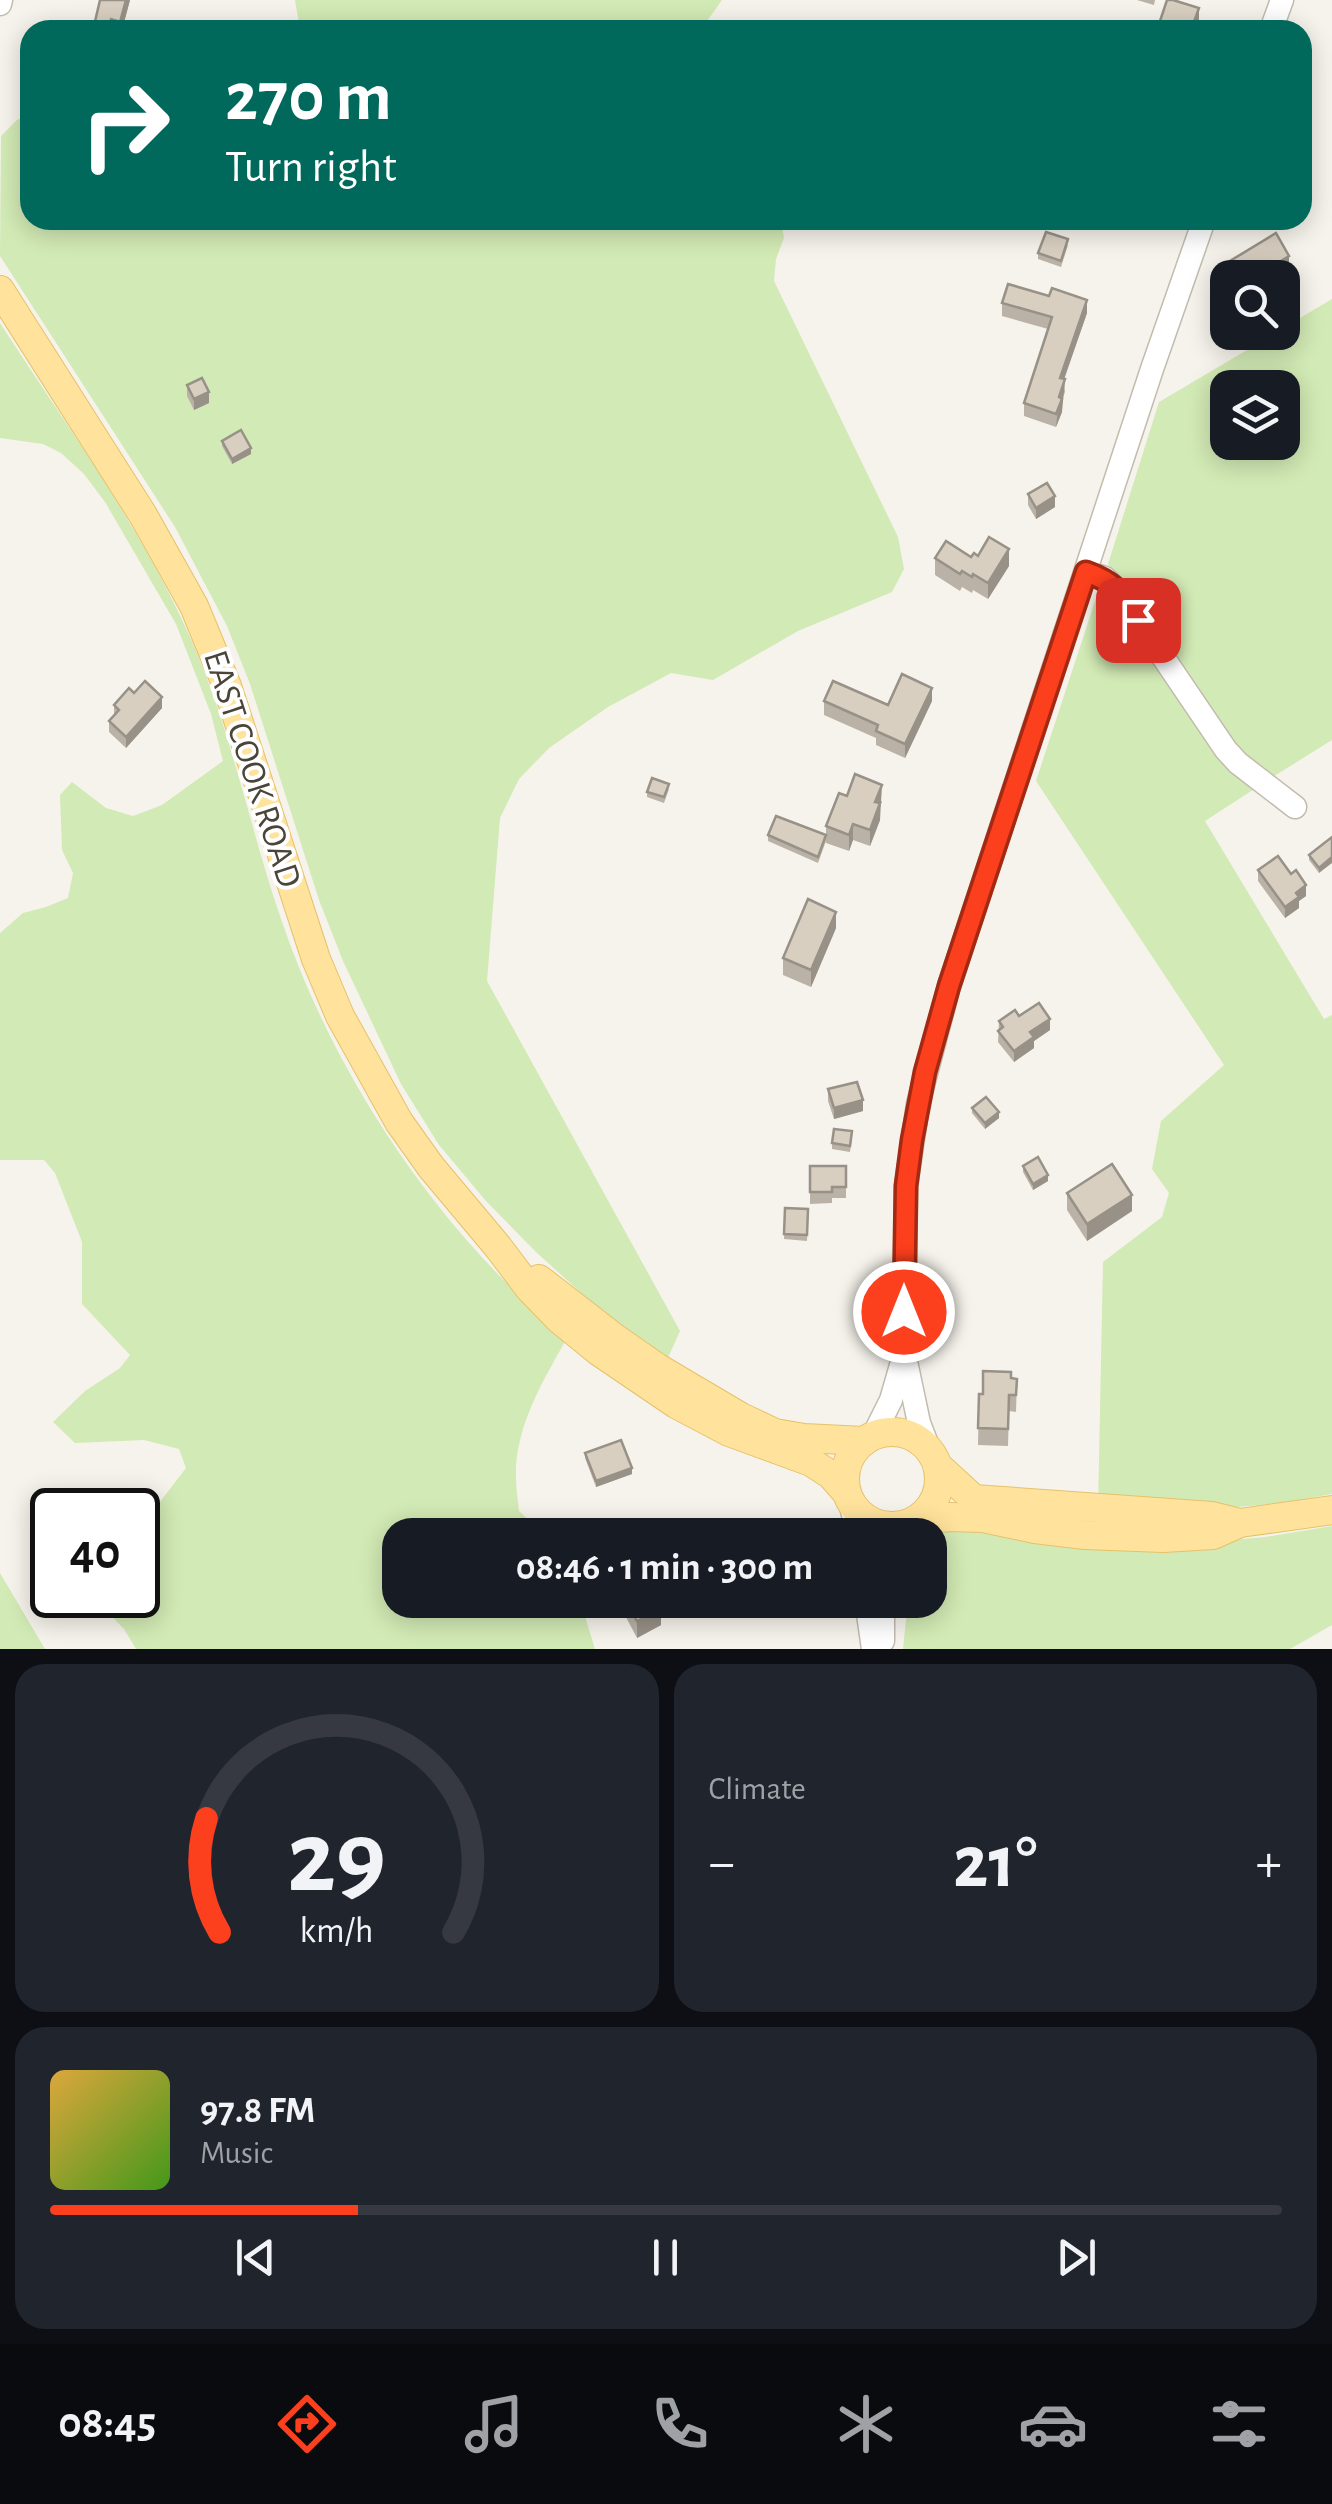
<!DOCTYPE html>
<meta charset="utf-8">
<style>
:root{--surface:#171b24;--page:#20242c;--text:#f1f3f6;--muted:#9ea1a6;--line:#363941;--accent:#fc3f1d}
body{margin:0;font-family:"Alegreya Sans",sans-serif;background:var(--page);color:var(--text);height:100vh;display:flex;flex-direction:column;font-size:38px;white-space:nowrap}
*{box-sizing:border-box;margin:0}
p{font-size:32px;color:var(--muted)}
.icon{flex:none;width:55px;height:55px;fill:none;stroke:currentColor;stroke-width:2;stroke-linecap:round;stroke-linejoin:round}
.map{position:relative;height:1649px;overflow:hidden}
.panel{display:flex;flex-direction:column;gap:15px;padding:15px;background:#0d0f14;flex:1}
.panel>*{flex:none}
.guide{position:absolute;left:20px;top:20px;width:1292px;height:210px;border-radius:30px;box-shadow:0 5px 25px #0003;background:#00695c;color:#fff;overflow:hidden}
.controls{position:absolute;left:1210px;top:260px;display:grid;gap:20px}
.controls a{display:grid;place-items:center;width:90px;height:90px;border-radius:20px;background:var(--surface);box-shadow:0 5px 25px #0003;font-size:50px}
.speed{position:absolute;left:30px;top:1488px;display:flex;gap:20px;font-size:50px;font-weight:700;text-align:center}
.speed>*{display:grid;place-content:center;width:130px;height:130px;border-radius:50%;background:var(--surface);box-shadow:0 5px 25px #0003;line-height:1}
.speed .limit{border:5px solid #111;border-radius:15px;background:#fff;color:#111}
.pin{position:absolute;display:grid;place-items:center;width:85px;height:85px;color:#fff;margin:-42px;border-radius:20px;box-shadow:0 5px 15px #0006}
.me{position:absolute;width:110px;margin:-55px;rotate:0deg;stroke-linejoin:round;filter:drop-shadow(0 0 8px #0008)}
.turn{display:flex;align-items:center;gap:35px;height:210px;padding:0 40px;font-size:45px}
.turn .icon{width:130px;height:130px;stroke-width:2.5}
.turn b{display:block;font-size:70px;line-height:85px}
.big{font-size:75px;font-weight:700;line-height:1.1}
.panel .card{flex:1;display:flex;flex-direction:column;justify-content:center;gap:15px;min-width:0;padding:0 35px;border-radius:30px;background:var(--page)}
.panel .dial{align-items:center;gap:0}
.dial svg{height:260px;overflow:visible;fill:none;stroke:var(--line);stroke-width:7;stroke-linecap:round;text-anchor:middle}
.dial text{fill:var(--text);stroke:none}
.song{display:flex;align-items:center;gap:30px}
.cover{width:120px;height:120px;border-radius:15px;background:linear-gradient(135deg,hsl(40 70% 55%),hsl(100 70% 35%))}
.played{height:10px;border-radius:5px;background:linear-gradient(90deg,var(--accent) 25%,var(--line) 25%)}
.keys{display:flex;justify-content:space-around;direction:ltr}
.heat{display:flex;justify-content:space-between;align-items:center;font-size:55px;direction:ltr}
.panel .tiles{flex:1;display:grid;gap:15px;grid-template-columns:1fr 1fr}
.card:last-child{grid-column:span 2}
.trip{position:absolute;left:382px;top:1518px;width:565px;height:100px;border-radius:30px;background:var(--surface);box-shadow:0 5px 25px #0003;font-weight:700;line-height:100px;text-align:center}
.menu{display:flex;height:160px;justify-content:space-around;align-items:center;background:#090b0e;color:var(--muted)}
.menu .icon{width:70px;height:70px}
.menu .current{color:var(--accent)}
.menu b{font-size:45px;color:var(--text)}
.map>svg:first-child{display:block}
</style>
<div class="map">
<svg width="1332" height="1649" viewBox="0 0 1332 1649">
<rect width="100%" height="100%" fill="#f6f3ec"/>
<g fill="#d2eab5" fill-rule="evenodd">
<path d="M 295,0 L 722,0 L 705,24 L 706,30 L 300,30 Z"/>
<path d="M 30,114 L 30,220 L 781,220 L 784,238 L 776,259 L 774,281 L 898,537 L 904,569 L 892,592 L 798,631 L 713,680 L 671,673 L 608,707 L 549,748 L 519,779 L 500,818 L 487,981 L 680,1331 L 667,1360 L 591,1302 L 536,1252 L 486,1201 L 439,1145 L 401,1084 L 343,961 L 319,900 L 250,684 L 227,626 L 175,527 L 0,256 L 1,136 L 17,120 Z"/>
<path d="M 1332,299 L 1332,740 L 1271,778 L 1229,743 L 1108,564 L 1159,402 L 1276,333 L 1282,332 L 1283,328 ZM 1228,388 L 1282,388 L 1282,442 L 1228,442 Z"/>
<path d="M 0,323 C 68,428 144,531 194,646 C 232,734 250,829 281,919 C 334,1076 439,1233 567,1338 C 543,1381 514,1428 516,1479 C 516,1489 518,1500 519,1511 L 545,1535 L 400,1535 L 400,1600 L 580,1600 L 595,1649 L 136,1649 L 124,1629 L 91,1595 L 138,1595 L 138,1522 L 156,1507 L 186,1468 L 179,1449 L 144,1440 L 75,1443 L 53,1422 L 85,1391 L 120,1368 L 130,1355 L 82,1304 L 82,1242 L 55,1173 L 44,1160 L 0,1160 L 0,933 L 23,913 L 46,907 L 68,898 L 73,873 L 62,850 L 60,795 L 72,782 L 106,808 L 133,816 L 162,805 L 223,761 L 211,714 L 176,624 L 105,502 L 84,474 L 61,453 L 43,444 L 0,438 Z"/>
<path d="M 1106,589 L 1259,786 L 1205,821 L 1324,1019 L 1332,1015 L 1332,1494 C 1256,1509 1176,1513 1098,1510 L 1103,1262 L 1162,1217 L 1169,1193 L 1152,1169 L 1161,1121 L 1224,1065 L 1036,781 L 1098,592 Z"/>
<path d="M 1332,1526 L 1332,1625 L 1290,1649 L 903,1649 L 908,1600 L 930,1600 L 930,1537 L 945,1529 L 1198,1543 L 1265,1537 Z"/>
<path d="M 0,1573 L 45,1649 L 0,1649 Z"/>
</g>
<g fill="none" stroke-linecap="round" stroke-linejoin="round">
<defs>
<g id="minor">
<path d="M 0,4 L 1,0"/>
<path d="M 1271,30 L 1282,0"/>
<path d="M 1086,572 L 1105,578 L 1119,592 L 1226,750 L 1238,763 L 1295,807"/>
<path d="M 873,1436 L 891,1400 L 904,1355"/>
<path d="M 929,1449 L 919,1423 L 904,1352 L 906,1186 L 918,1104 L 949,986 L 1152,369 L 1204,220"/>
<path d="M 850,1502 L 858,1535"/>
<path d="M 866,1600 L 873,1649"/>
<path d="M 883,1600 L 883,1641"/>
</g>
<g id="major">
<path d="M 0,290 L 143,515 L 194,606 L 227,686 L 316,959 L 340,1016 L 399,1122 L 431,1167 L 498,1247 L 529,1288 L 560,1320 L 598,1351 L 676,1404 L 729,1432 L 811,1462 L 831,1475 L 846,1492"/>
<path d="M 539,1279 L 615,1338 L 658,1368 L 741,1417 L 775,1433 L 804,1438 L 864,1441"/>
<circle cx="892" cy="1479" r="47"/>
<path d="M 938,1466 L 974,1499 L 1212,1516 L 1240,1523"/>
<path d="M 917,1520 L 950,1517 L 983,1518 L 1035,1529 L 1085,1535 L 1163,1538 L 1213,1535 L 1240,1523 L 1332,1510"/>
</g>
</defs>
<use href="#minor" stroke="#c2bbae" stroke-width="25"/>
<use href="#major" stroke="#e6c16a" stroke-width="30"/>
<use href="#minor" stroke="#fff" stroke-width="22"/>
<use href="#major" stroke="#ffe39c" stroke-width="28"/>
</g>
<g fill="#bab2a6">
<path d="M 100,0 L 130,0 L 122,30 L 93,30 Z"/>
<path d="M 1137,0 L 1155,0 L 1154,5 Z"/>
<path d="M 1068,245 L 1061,267 L 1038,259 L 1038,253 Z"/>
<path d="M 1230,261 L 1289,278 L 1282,282 L 1282,278 L 1230,278 Z"/>
<path d="M 1002,303 L 1087,313 L 1064,379 L 1065,392 L 1062,400 L 1062,412 L 1056,427 L 1024,416 L 1024,403 L 1048,329 L 1002,316 Z"/>
<path d="M 187,385 L 209,403 L 194,410 L 187,396 Z"/>
<path d="M 222,441 L 251,454 L 232,464 L 222,446 Z"/>
<path d="M 1028,494 L 1055,507 L 1036,519 L 1028,505 Z"/>
<path d="M 978,556 L 1009,566 L 988,599 L 973,590 L 972,593 L 962,587 L 960,591 L 935,575 L 935,558 Z"/>
<path d="M 134,693 L 162,708 L 126,748 L 109,732 L 109,721 L 114,716 L 114,705 Z"/>
<path d="M 824,701 L 888,705 L 932,701 L 905,758 L 876,745 L 876,738 L 824,715 Z"/>
<path d="M 669,789 L 664,803 L 647,797 L 647,792 Z"/>
<path d="M 847,796 L 882,801 L 880,806 L 880,820 L 870,846 L 853,840 L 849,851 L 826,843 L 826,841 L 818,863 L 768,841 L 768,835 L 826,835 L 826,826 Z"/>
<path d="M 1332,837 L 1319,873 L 1309,860 L 1309,855 Z"/>
<path d="M 1258,870 L 1306,896 L 1299,901 L 1299,908 L 1285,918 L 1258,881 Z"/>
<path d="M 836,928 L 811,987 L 783,975 L 783,958 Z"/>
<path d="M 999,1021 L 1050,1030 L 1034,1041 L 1034,1048 L 1014,1062 L 998,1042 Z"/>
<path d="M 828,1089 L 863,1111 L 834,1119 L 828,1101 Z"/>
<path d="M 972,1108 L 999,1118 L 985,1129 L 972,1113 Z"/>
<path d="M 852,1137 L 850,1152 L 832,1149 L 832,1143 Z"/>
<path d="M 810,1166 L 846,1166 L 846,1198 L 832,1198 L 832,1203 L 810,1204 Z"/>
<path d="M 1023,1166 L 1048,1181 L 1033,1190 L 1023,1172 Z"/>
<path d="M 1067,1193 L 1132,1211 L 1087,1241 L 1067,1210 Z"/>
<path d="M 785,1208 L 808,1209 L 807,1241 L 784,1239 Z"/>
<path d="M 1011,1378 L 1017,1379 L 1016,1412 L 1009,1411 L 1008,1446 L 978,1445 L 979,1394 L 983,1394 Z"/>
<path d="M 585,1453 L 632,1474 L 596,1487 L 585,1458 Z"/>
<path d="M 617,1600 L 657,1600 L 661,1625 L 637,1638 Z"/>
</g>
<g fill="#979187">
<path d="M 126,0 L 130,0 L 122,30 L 120,30 L 120,22 Z"/>
<path d="M 1199,8 L 1199,19 L 1195,30 L 1191,30 Z"/>
<path d="M 1289,256 L 1289,278 L 1282,282 L 1282,278 L 1254,278 Z"/>
<path d="M 1087,300 L 1087,313 L 1060,391 L 1060,378 Z"/>
<path d="M 1065,379 L 1062,412 L 1056,427 L 1059,397 Z"/>
<path d="M 209,392 L 209,403 L 194,410 L 194,399 Z"/>
<path d="M 251,448 L 251,454 L 232,464 L 232,459 Z"/>
<path d="M 1055,496 L 1055,507 L 1036,519 L 1036,508 Z"/>
<path d="M 1009,549 L 1009,566 L 988,599 L 988,583 Z"/>
<path d="M 932,688 L 932,701 L 905,758 L 905,744 Z"/>
<path d="M 162,697 L 162,708 L 126,748 L 126,737 Z"/>
<path d="M 882,785 L 880,820 L 870,846 L 870,830 L 875,802 Z"/>
<path d="M 853,824 L 853,840 L 849,851 L 849,835 Z"/>
<path d="M 1332,857 L 1332,863 L 1319,873 L 1319,868 Z"/>
<path d="M 1306,885 L 1306,896 L 1299,901 L 1299,908 L 1285,918 L 1285,907 L 1296,893 Z"/>
<path d="M 836,912 L 836,928 L 811,987 L 811,970 Z"/>
<path d="M 1050,1019 L 1050,1030 L 1034,1041 L 1034,1048 L 1014,1062 L 1014,1051 L 1030,1032 Z"/>
<path d="M 863,1100 L 863,1111 L 834,1119 L 834,1108 Z"/>
<path d="M 999,1112 L 999,1118 L 985,1129 L 985,1123 Z"/>
<path d="M 1048,1175 L 1048,1181 L 1033,1190 L 1033,1184 Z"/>
<path d="M 1132,1195 L 1132,1211 L 1087,1241 L 1087,1224 Z"/>
<path d="M 632,1468 L 632,1474 L 596,1487 L 596,1481 Z"/>
<path d="M 661,1608 L 661,1625 L 637,1638 L 637,1621 Z"/>
</g>
<g fill="#d8cfc1" stroke="#979187" stroke-width="2.5">
<path d="M 100,0 L 126,0 L 120,22 L 111,19 L 108,30 L 93,30 Z"/>
<path d="M 1167,0 L 1173,0 L 1199,8 L 1191,30 L 1157,30 Z"/>
<path d="M 1046,232 L 1068,239 L 1061,261 L 1038,253 Z"/>
<path d="M 1276,233 L 1289,256 L 1254,278 L 1240,278 L 1230,261 Z"/>
<path d="M 1008,284 L 1049,296 L 1052,288 L 1087,300 L 1060,378 L 1065,379 L 1059,397 L 1062,399 L 1056,414 L 1024,403 L 1052,317 L 1002,303 Z"/>
<path d="M 202,378 L 209,392 L 194,399 L 187,385 Z"/>
<path d="M 241,430 L 251,448 L 232,459 L 222,441 Z"/>
<path d="M 1047,483 L 1055,496 L 1036,508 L 1028,494 Z"/>
<path d="M 989,537 L 1009,549 L 988,583 L 973,574 L 972,577 L 962,571 L 960,574 L 935,558 L 946,541 L 971,557 L 974,553 L 978,556 Z"/>
<path d="M 902,674 L 932,688 L 905,744 L 876,731 L 878,725 L 824,701 L 833,681 L 888,705 Z"/>
<path d="M 145,681 L 162,697 L 126,737 L 109,721 L 119,710 L 114,705 L 129,688 L 134,693 Z"/>
<path d="M 855,774 L 882,785 L 875,802 L 880,803 L 870,830 L 853,824 L 849,835 L 826,826 L 839,793 L 847,796 Z"/>
<path d="M 652,778 L 669,784 L 664,797 L 647,792 Z"/>
<path d="M 776,816 L 826,835 L 818,857 L 768,835 Z"/>
<path d="M 1332,837 L 1332,857 L 1319,868 L 1309,855 Z"/>
<path d="M 1278,856 L 1291,874 L 1296,870 L 1306,885 L 1296,893 L 1299,897 L 1285,907 L 1258,870 Z"/>
<path d="M 808,899 L 836,912 L 811,970 L 783,958 Z"/>
<path d="M 1039,1003 L 1050,1019 L 1030,1032 L 1034,1037 L 1014,1051 L 998,1031 L 1003,1027 L 999,1021 L 1015,1010 L 1019,1016 Z"/>
<path d="M 857,1082 L 863,1100 L 834,1108 L 828,1089 Z"/>
<path d="M 986,1097 L 999,1112 L 985,1123 L 972,1108 Z"/>
<path d="M 834,1129 L 852,1131 L 850,1146 L 832,1143 Z"/>
<path d="M 1038,1157 L 1048,1175 L 1033,1184 L 1023,1166 Z"/>
<path d="M 1112,1164 L 1132,1195 L 1087,1224 L 1067,1193 Z"/>
<path d="M 810,1166 L 846,1166 L 846,1187 L 832,1187 L 832,1192 L 810,1192 Z"/>
<path d="M 785,1208 L 808,1209 L 807,1235 L 784,1234 Z"/>
<path d="M 983,1371 L 1011,1372 L 1011,1378 L 1017,1379 L 1016,1395 L 1009,1395 L 1008,1429 L 978,1428 L 979,1394 L 983,1394 Z"/>
<path d="M 621,1440 L 632,1468 L 596,1481 L 585,1453 Z"/>
<path d="M 625,1600 L 657,1600 L 661,1608 L 637,1621 Z"/>
</g>
<g fill="none" stroke-linecap="round" stroke-linejoin="round">
<defs>
<path id="route" d="M 904,1312 L 906,1186 L 912,1140 L 925,1072 L 949,986 L 1086,572 C 1117,583 1121,594 1138,620"/>
</defs>
<use href="#route" stroke="#a42913" stroke-width="25"/>
<use href="#route" stroke="#fc3f1d" stroke-width="18"/>
</g>
<g text-anchor="middle" dominant-baseline="central" stroke-width="8" stroke-linejoin="round" paint-order="stroke">
<g font-size="35" fill="#4b4439" stroke="#fff">
<text transform="translate(252 769) rotate(72)">EAST COOK ROAD</text>
</g>
</g>
</svg>
<div class="controls">
<a><svg class="icon" aria-label="search" viewBox="0 0 24 24"><circle cx="10" cy="10" r="6"/><path d="M15 15l6 6"/></svg></a>
<a><svg class="icon" aria-label="layers" viewBox="0 0 24 24"><path d="M12 4l9 5-9 5-9-5zM3 14l9 5 9-5"/></svg></a>
</div>
<div class="speed"><div class="limit">40</div></div>
<div class="pin" style="left:1138px;top:620px;background:#d93025"><svg class="icon" aria-label="arrive" viewBox="0 0 24 24"><path d="M6 21V4h12l-3 4 3 4H6"/></svg></div>
<svg class="me" style="left:904px;top:1312px" viewBox="-20 -20 40 40"><circle r="17" fill="#fc3f1d" stroke="#fff" stroke-width="3"/><path d="M0-11L8 9 0 5-8 9z" fill="#fff"/></svg>
<div class="trip">08:46 · 1 min · 300 m</div>
<div class="guide">
<div class="turn"><svg class="icon" aria-label="right" viewBox="0 0 24 24"><path d="M7 20v-9h11M14 6l5 5-5 5"/></svg><div><b>270 m</b>Turn right</div></div>
</div>
</div>
<section class="panel">
<div class="tiles">
<div class="card dial"><svg viewBox="0 0 100 80">
<path d="M14 69A42 42 0 1 1 86 69"/>
<path d="M14 69A42 42 0 0 1 10 34" stroke="#fc3f1d"/>
<text x="50" y="56" font-size="32" font-weight="700">29</text>
<text x="50" y="72" font-size="11">km/h</text>
</svg></div>
<div class="card"><p>Climate</p>
<div class="heat"><a>−</a><b class="big">21°</b><a>+</a></div>
</div>
<div class="card">
<div class="song"><i class="cover"></i><div><b>97.8 FM</b><p>Music</p></div></div>
<div class="played"></div>
<div class="keys"><svg class="icon" aria-label="previous" viewBox="0 0 24 24"><path d="M18 5L8 12l10 7zM5 5v14"/></svg><svg class="icon" aria-label="pause" viewBox="0 0 24 24"><path d="M8 5v14M16 5v14"/></svg><svg class="icon" aria-label="next" viewBox="0 0 24 24"><path d="M6 5l10 7-10 7zM19 5v14"/></svg></div>
</div>
</div>
</section>
<nav class="menu">
<b>08:45</b>
<svg class="icon current" aria-label="directions" viewBox="0 0 24 24"><path d="M12 3l9 9-9 9-9-9zM9 14v-3h6M13 9l2 2-2 2"/></svg>
<svg class="icon" aria-label="music" viewBox="0 0 24 24"><path d="M9 18V5l10-2v13"/><circle cx="6" cy="18" r="3"/><circle cx="16" cy="16" r="3"/></svg>
<svg class="icon" aria-label="phone" viewBox="0 0 24 24"><path d="M5 4h4l2 5-3 2q2 4 5 5l2-3 5 2v4C11 20 4 13 5 4z"/></svg>
<svg class="icon" aria-label="climate" viewBox="0 0 24 24"><path d="M12 3v18M4 7l16 10M4 17L20 7"/></svg>
<svg class="icon" aria-label="car" viewBox="0 0 24 24"><path d="M5 17H2v-5l4-1 3-4h7l3 4 3 1v5h-3M9 17h6M6 11h13"/><circle cx="7" cy="17" r="2"/><circle cx="17" cy="17" r="2"/></svg>
<svg class="icon" aria-label="filters" viewBox="0 0 24 24"><path d="M4 7h16M4 17h16"/><circle cx="9" cy="7" r="2"/><circle cx="15" cy="17" r="2"/></svg>
</nav>
